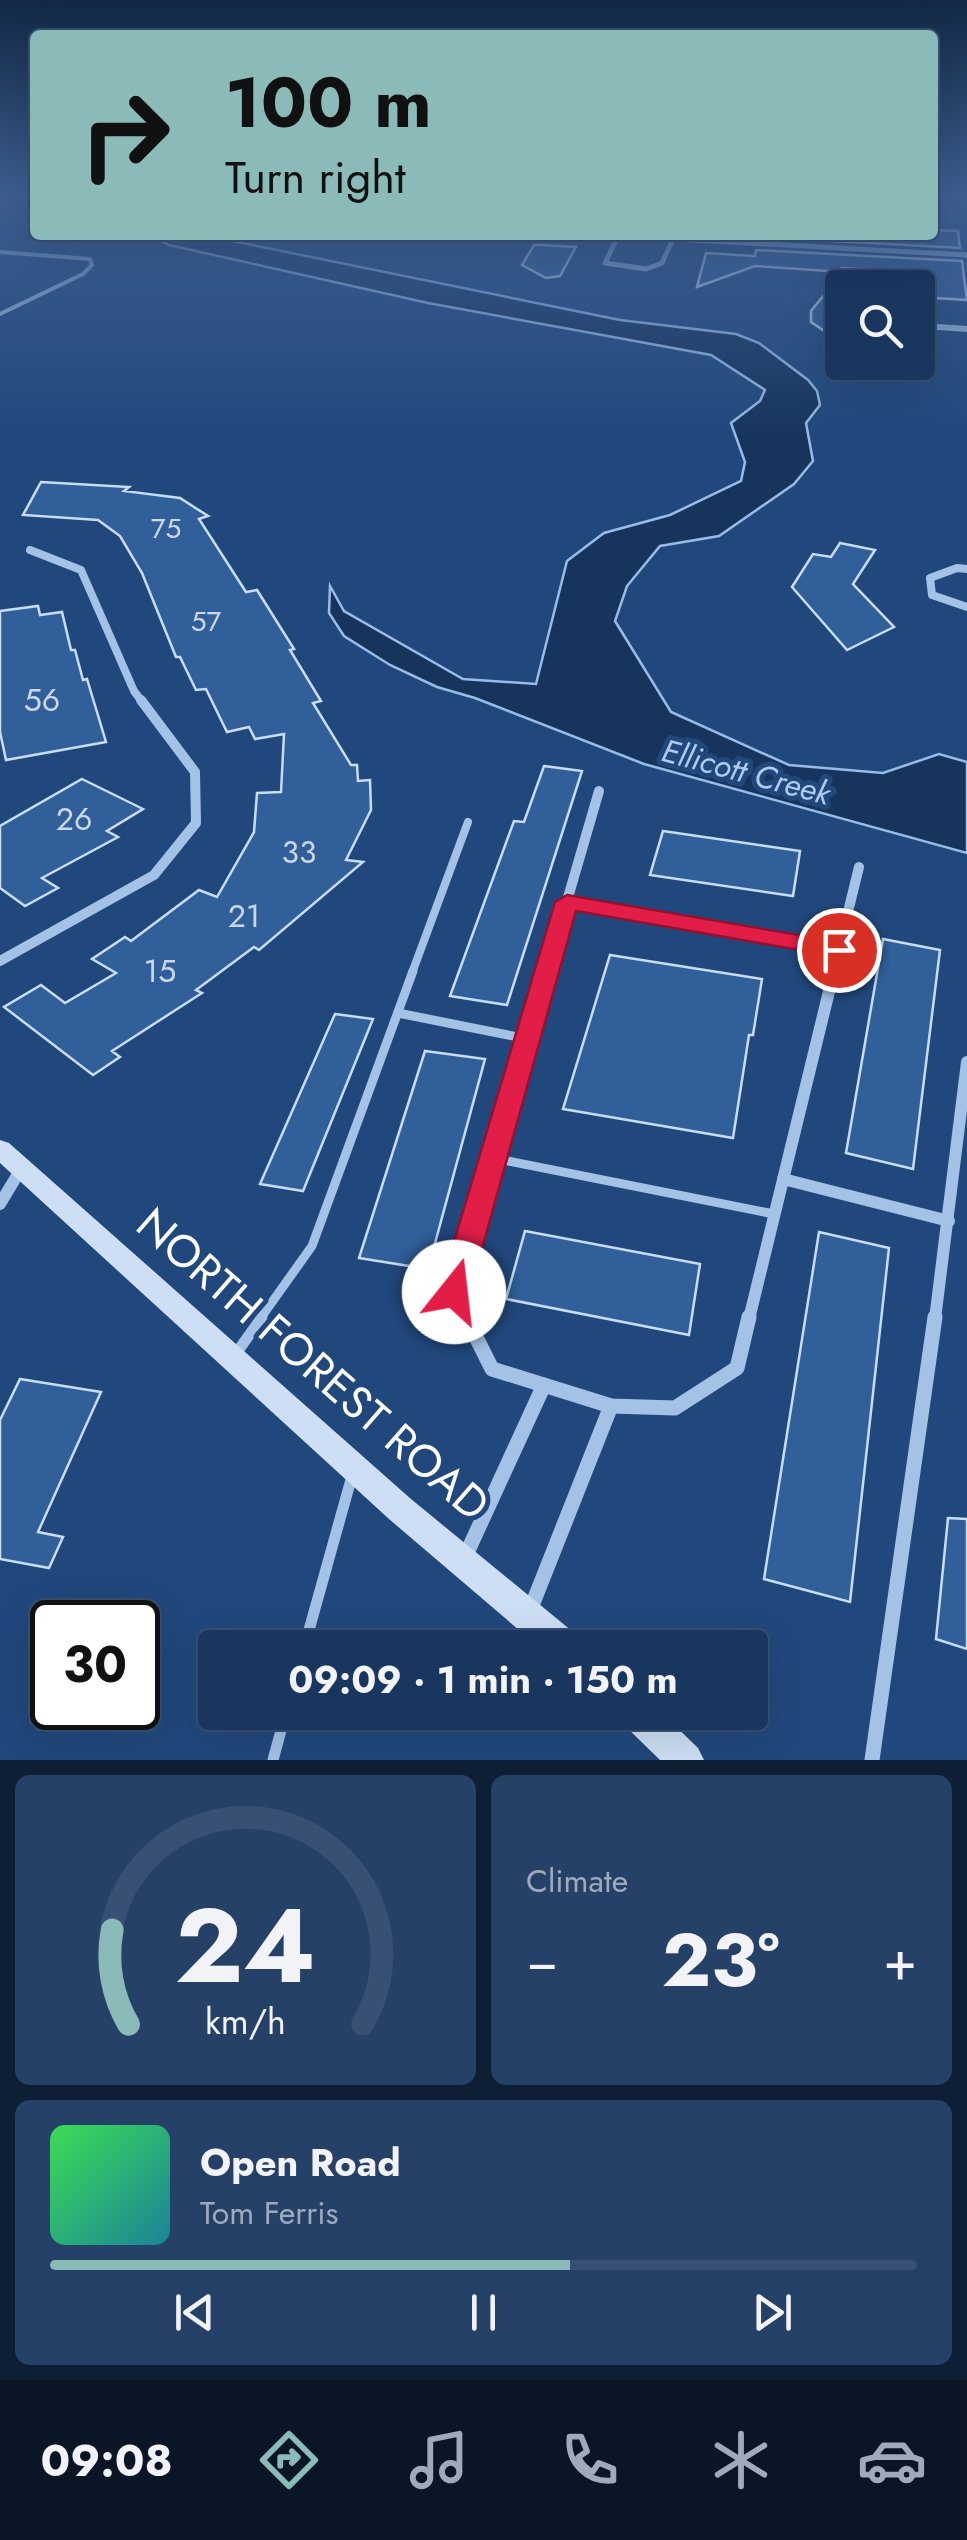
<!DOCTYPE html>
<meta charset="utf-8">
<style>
:root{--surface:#19365e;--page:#264167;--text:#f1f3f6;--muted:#9fabbc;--line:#375073;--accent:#8bbbb9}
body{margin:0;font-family:Jost,sans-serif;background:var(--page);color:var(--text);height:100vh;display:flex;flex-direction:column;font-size:38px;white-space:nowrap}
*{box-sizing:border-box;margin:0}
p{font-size:32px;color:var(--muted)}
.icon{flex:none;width:55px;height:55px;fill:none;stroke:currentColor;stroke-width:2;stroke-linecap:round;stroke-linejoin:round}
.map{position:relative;height:1760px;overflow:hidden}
.drawer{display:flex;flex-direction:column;gap:15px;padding:15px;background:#0e1e34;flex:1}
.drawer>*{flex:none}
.top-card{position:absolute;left:30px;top:30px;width:908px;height:210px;border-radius:10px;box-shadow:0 10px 40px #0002,0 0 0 2px var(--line);background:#8bbbb9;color:#111;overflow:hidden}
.fabs{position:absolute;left:825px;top:270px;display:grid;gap:20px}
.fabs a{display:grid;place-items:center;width:110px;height:110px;border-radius:10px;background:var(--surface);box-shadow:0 10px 40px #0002,0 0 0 2px var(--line);font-size:50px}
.speed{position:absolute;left:30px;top:1600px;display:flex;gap:20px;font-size:50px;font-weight:700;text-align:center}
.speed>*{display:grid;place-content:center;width:130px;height:130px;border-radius:50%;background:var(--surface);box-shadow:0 10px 40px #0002,0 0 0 2px var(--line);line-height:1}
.speed .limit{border:5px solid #111;border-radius:15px;background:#fff;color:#111}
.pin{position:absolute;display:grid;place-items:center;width:85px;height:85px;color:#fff;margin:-42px;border:5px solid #fff;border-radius:50%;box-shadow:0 2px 10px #0007}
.me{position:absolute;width:110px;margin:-55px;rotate:16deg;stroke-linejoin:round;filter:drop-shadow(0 0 8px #0008)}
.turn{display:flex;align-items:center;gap:35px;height:210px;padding:0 30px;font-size:45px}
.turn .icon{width:130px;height:130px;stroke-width:2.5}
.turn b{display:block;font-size:70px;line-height:85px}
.big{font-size:75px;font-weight:700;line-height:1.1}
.drawer .card{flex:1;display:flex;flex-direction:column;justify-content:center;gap:15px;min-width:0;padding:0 35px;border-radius:15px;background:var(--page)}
.drawer .dial{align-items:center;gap:0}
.dial svg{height:260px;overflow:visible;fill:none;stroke:var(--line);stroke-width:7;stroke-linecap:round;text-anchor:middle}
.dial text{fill:var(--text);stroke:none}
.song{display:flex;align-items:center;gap:30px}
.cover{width:120px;height:120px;border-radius:15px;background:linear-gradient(135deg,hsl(130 70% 55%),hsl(190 70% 35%))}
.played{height:10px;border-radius:5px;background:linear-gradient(90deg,var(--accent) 60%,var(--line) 60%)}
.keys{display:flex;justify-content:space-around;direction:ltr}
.heat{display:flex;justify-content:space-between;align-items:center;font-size:55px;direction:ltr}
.drawer .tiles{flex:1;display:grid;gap:15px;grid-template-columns:1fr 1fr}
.card:last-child{grid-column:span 2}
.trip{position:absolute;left:198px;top:1630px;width:570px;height:100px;border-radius:10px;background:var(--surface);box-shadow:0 10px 40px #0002,0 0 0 2px var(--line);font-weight:700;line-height:100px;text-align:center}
.tabs{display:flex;height:160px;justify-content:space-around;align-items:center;background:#0a1626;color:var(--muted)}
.tabs .icon{width:70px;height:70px}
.tabs .on{color:var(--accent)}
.tabs b{font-size:45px;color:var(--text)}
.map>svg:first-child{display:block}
</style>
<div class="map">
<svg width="967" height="1760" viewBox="0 0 967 1760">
<rect width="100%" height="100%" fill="#21487d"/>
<path fill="#2b5a95" d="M 932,194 L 967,194 L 967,224 L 933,222 Z"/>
<path fill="#16345c" stroke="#98bce7" stroke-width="2.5" d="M 150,235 L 203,235 L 620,320 L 736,334 L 759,343 L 808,380 L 817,391 L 820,405 L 806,423 L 813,461 L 794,484 L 719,536 L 660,546 L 627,586 L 615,621 L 671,712 L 789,765 L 883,773 L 939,754 L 967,762 L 967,853 L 644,764 L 475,698 L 437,687 L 390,665 L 344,636 L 329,613 L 330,586 L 344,611 L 463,679 L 536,684 L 567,561 L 604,533 L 670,515 L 741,481 L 745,462 L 731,423 L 760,401 L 765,390 L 711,355 L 428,303 L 169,245 Z"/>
<g fill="#315f9a" stroke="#c8dcf5" stroke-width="2.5">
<path d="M 932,230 L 958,231 L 960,248 L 756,237 L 932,235 Z"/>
<path d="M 534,245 L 541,245 L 576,247 L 560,276 L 546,278 L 522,265 Z"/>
<path d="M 756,250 L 962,261 L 967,300 L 919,297 L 915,272 L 842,268 L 842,272 L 755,266 L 697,287 L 706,253 L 755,256 Z"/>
<path d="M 842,273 L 842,343 L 811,322 L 811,311 Z"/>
<path d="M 41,482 L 129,487 L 124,491 L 180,498 L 208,516 L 199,519 L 246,592 L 257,590 L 294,649 L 290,650 L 321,701 L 313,703 L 351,765 L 357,765 L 358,781 L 370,780 L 371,810 L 346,860 L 363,862 L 259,950 L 254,947 L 196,990 L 202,993 L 112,1051 L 120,1057 L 93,1075 L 4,1007 L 41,985 L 65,1003 L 116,973 L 92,959 L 125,937 L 131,941 L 199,890 L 217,897 L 254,832 L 257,793 L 281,792 L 284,734 L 255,739 L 249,727 L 227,732 L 206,689 L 196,690 L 180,657 L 176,657 L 142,573 L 120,536 L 98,520 L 23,515 Z"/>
<path d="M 840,543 L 875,550 L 853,584 L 894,627 L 847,650 L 792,587 L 813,554 L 831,557 Z"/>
<path d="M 38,606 L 40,615 L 62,612 L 71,650 L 75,650 L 83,680 L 87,679 L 106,742 L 6,760 L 0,732 L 0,611 Z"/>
<path d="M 544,766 L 582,771 L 507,1005 L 450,996 L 514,821 L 524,822 Z"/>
<path d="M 82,779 L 143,809 L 107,831 L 118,837 L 42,878 L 58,888 L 25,906 L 0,888 L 0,826 Z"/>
<path d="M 663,831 L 800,851 L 793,896 L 650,875 Z"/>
<path d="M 883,939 L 940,950 L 913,1169 L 846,1153 Z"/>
<path d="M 610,955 L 762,979 L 753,1035 L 749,1035 L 733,1138 L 563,1109 Z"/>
<path d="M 335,1014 L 373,1019 L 303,1191 L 260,1184 Z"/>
<path d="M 425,1051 L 485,1059 L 428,1269 L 359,1258 Z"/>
<path d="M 525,1231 L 700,1264 L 689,1335 L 506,1299 Z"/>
<path d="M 819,1232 L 889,1248 L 850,1602 L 764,1579 Z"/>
<path d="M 20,1379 L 101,1392 L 38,1532 L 63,1537 L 49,1568 L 0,1559 L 0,1420 Z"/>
<path d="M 948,1518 L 967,1519 L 967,1649 L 936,1639 Z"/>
</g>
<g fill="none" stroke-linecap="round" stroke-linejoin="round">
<path stroke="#a4c2e6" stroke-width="4" d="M 0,252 L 90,259 L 92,265 L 83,274 L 0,314"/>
<g stroke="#a4c2e6" stroke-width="8">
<path d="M 567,903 L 839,950"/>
<path d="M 412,973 L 468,822"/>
</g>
<g stroke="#a4c2e6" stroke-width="9">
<path d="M 398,1013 L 528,1039"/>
<path d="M 493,1158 L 774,1214"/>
<path d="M 260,1319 L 312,1246 L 413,971"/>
</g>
<g stroke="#a4c2e6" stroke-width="11">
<path d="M 235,1355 L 262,1317"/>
<path d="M 304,1648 L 352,1476"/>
<path d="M 273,1760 L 286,1712"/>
</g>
<g stroke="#a4c2e6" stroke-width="5">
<path d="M 600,235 L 967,255"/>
<path d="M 618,236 L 605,263 L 646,269 L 662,263 L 673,239"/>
</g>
<path stroke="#a4c2e6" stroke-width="6" d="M 924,326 L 967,329"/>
<g stroke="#a4c2e6" stroke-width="8">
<path d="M 30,550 L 81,570 L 134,691 L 143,703"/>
<path d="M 967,569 L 957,568 L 930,578 L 932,595 L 967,607"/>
</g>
<g stroke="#a4c2e6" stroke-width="10">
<path d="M 0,961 L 154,875 L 196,823 L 195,772 L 141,700"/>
<path d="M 546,973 L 599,791"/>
<path d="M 833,973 L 859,867"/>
</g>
<g stroke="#a4c2e6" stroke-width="12">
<path d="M 783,1179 L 949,1221"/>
<path d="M 0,1204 L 21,1169"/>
<path d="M 467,1319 L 454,1292 L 547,971"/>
<path d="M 749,1319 L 834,971"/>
<path d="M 935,1319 L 967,1062"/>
</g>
<g stroke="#a4c2e6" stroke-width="15">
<path d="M 466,1317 L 492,1369 L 611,1406 L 675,1408 L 737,1368 L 749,1317"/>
<path d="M 465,1557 L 544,1385"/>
<path d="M 529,1613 L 611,1406"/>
<path d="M 872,1760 L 935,1317"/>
</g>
<g fill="#cedff5" fill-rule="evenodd">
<path d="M 0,1140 L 9,1143 L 411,1499 L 578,1636 L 582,1648 L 540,1648 L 389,1519 L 0,1163 Z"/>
<path d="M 618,1712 L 661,1712 L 698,1748 L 704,1760 L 660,1760 L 623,1724 Z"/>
</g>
</g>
<linearGradient id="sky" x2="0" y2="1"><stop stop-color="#122845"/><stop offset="0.44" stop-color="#3d5e8f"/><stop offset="1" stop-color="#3d5e8f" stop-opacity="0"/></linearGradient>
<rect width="967" height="440" fill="url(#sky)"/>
<path fill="#e11d48" stroke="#92132f" stroke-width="2.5" d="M 567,895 L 839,942 L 851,950 L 839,957 L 576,911 L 470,1292 L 465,1301 L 454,1305 L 443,1301 L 439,1292 L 555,902 Z"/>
<g text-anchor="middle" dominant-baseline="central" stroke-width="10" stroke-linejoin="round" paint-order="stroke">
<g font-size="28" fill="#ccd7e6">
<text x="166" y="528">75</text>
<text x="206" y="621">57</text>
</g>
<g font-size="32" fill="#ccd7e6">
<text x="42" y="700">56</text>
<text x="74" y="819">26</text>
<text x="299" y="852">33</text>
<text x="244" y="916">21</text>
<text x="160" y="971">15</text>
</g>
<g font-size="32" font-style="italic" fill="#afccee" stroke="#21487d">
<text transform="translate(746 772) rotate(15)">Ellicott Creek</text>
</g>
<g font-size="45" fill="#fff" stroke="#21487d">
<text transform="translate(313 1364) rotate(41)">NORTH FOREST ROAD</text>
</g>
</g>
</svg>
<div class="fabs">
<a><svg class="icon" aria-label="search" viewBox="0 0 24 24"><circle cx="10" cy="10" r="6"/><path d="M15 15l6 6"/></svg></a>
</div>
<div class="speed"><div class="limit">30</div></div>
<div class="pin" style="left:839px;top:950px;background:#d93025"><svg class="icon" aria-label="arrive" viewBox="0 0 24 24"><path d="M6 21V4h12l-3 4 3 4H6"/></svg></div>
<svg class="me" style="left:454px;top:1292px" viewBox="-20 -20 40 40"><circle r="19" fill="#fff"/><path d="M0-13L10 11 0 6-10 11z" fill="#e11d48"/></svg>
<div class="trip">09:09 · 1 min · 150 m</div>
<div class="top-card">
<div class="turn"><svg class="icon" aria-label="right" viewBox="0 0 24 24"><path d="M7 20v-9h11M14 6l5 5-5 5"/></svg><div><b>100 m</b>Turn right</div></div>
</div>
</div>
<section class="drawer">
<div class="tiles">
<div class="card dial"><svg viewBox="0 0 100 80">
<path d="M14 69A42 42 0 1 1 86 69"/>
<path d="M14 69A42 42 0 0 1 9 40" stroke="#8bbbb9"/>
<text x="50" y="56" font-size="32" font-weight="700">24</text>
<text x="50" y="72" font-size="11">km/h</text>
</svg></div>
<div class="card"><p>Climate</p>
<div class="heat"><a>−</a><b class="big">23°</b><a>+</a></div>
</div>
<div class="card">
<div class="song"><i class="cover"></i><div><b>Open Road</b><p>Tom Ferris</p></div></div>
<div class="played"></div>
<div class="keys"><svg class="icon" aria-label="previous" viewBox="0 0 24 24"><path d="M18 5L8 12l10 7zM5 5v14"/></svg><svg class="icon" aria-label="pause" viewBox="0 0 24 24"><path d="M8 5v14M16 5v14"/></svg><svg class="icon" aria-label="next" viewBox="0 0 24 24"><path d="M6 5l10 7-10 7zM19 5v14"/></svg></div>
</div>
</div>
</section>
<nav class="tabs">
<b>09:08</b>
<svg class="icon on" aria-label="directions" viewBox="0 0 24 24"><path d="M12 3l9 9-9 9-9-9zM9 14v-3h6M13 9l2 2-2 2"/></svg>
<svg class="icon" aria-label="music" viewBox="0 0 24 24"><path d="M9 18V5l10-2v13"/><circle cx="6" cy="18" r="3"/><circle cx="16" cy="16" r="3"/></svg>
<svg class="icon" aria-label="phone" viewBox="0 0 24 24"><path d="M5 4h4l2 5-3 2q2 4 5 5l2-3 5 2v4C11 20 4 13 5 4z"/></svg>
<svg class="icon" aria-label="climate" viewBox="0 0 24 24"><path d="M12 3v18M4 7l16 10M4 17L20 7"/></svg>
<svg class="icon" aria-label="car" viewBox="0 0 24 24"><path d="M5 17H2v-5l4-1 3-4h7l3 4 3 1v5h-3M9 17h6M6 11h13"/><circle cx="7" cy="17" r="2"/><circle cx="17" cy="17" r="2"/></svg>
</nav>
